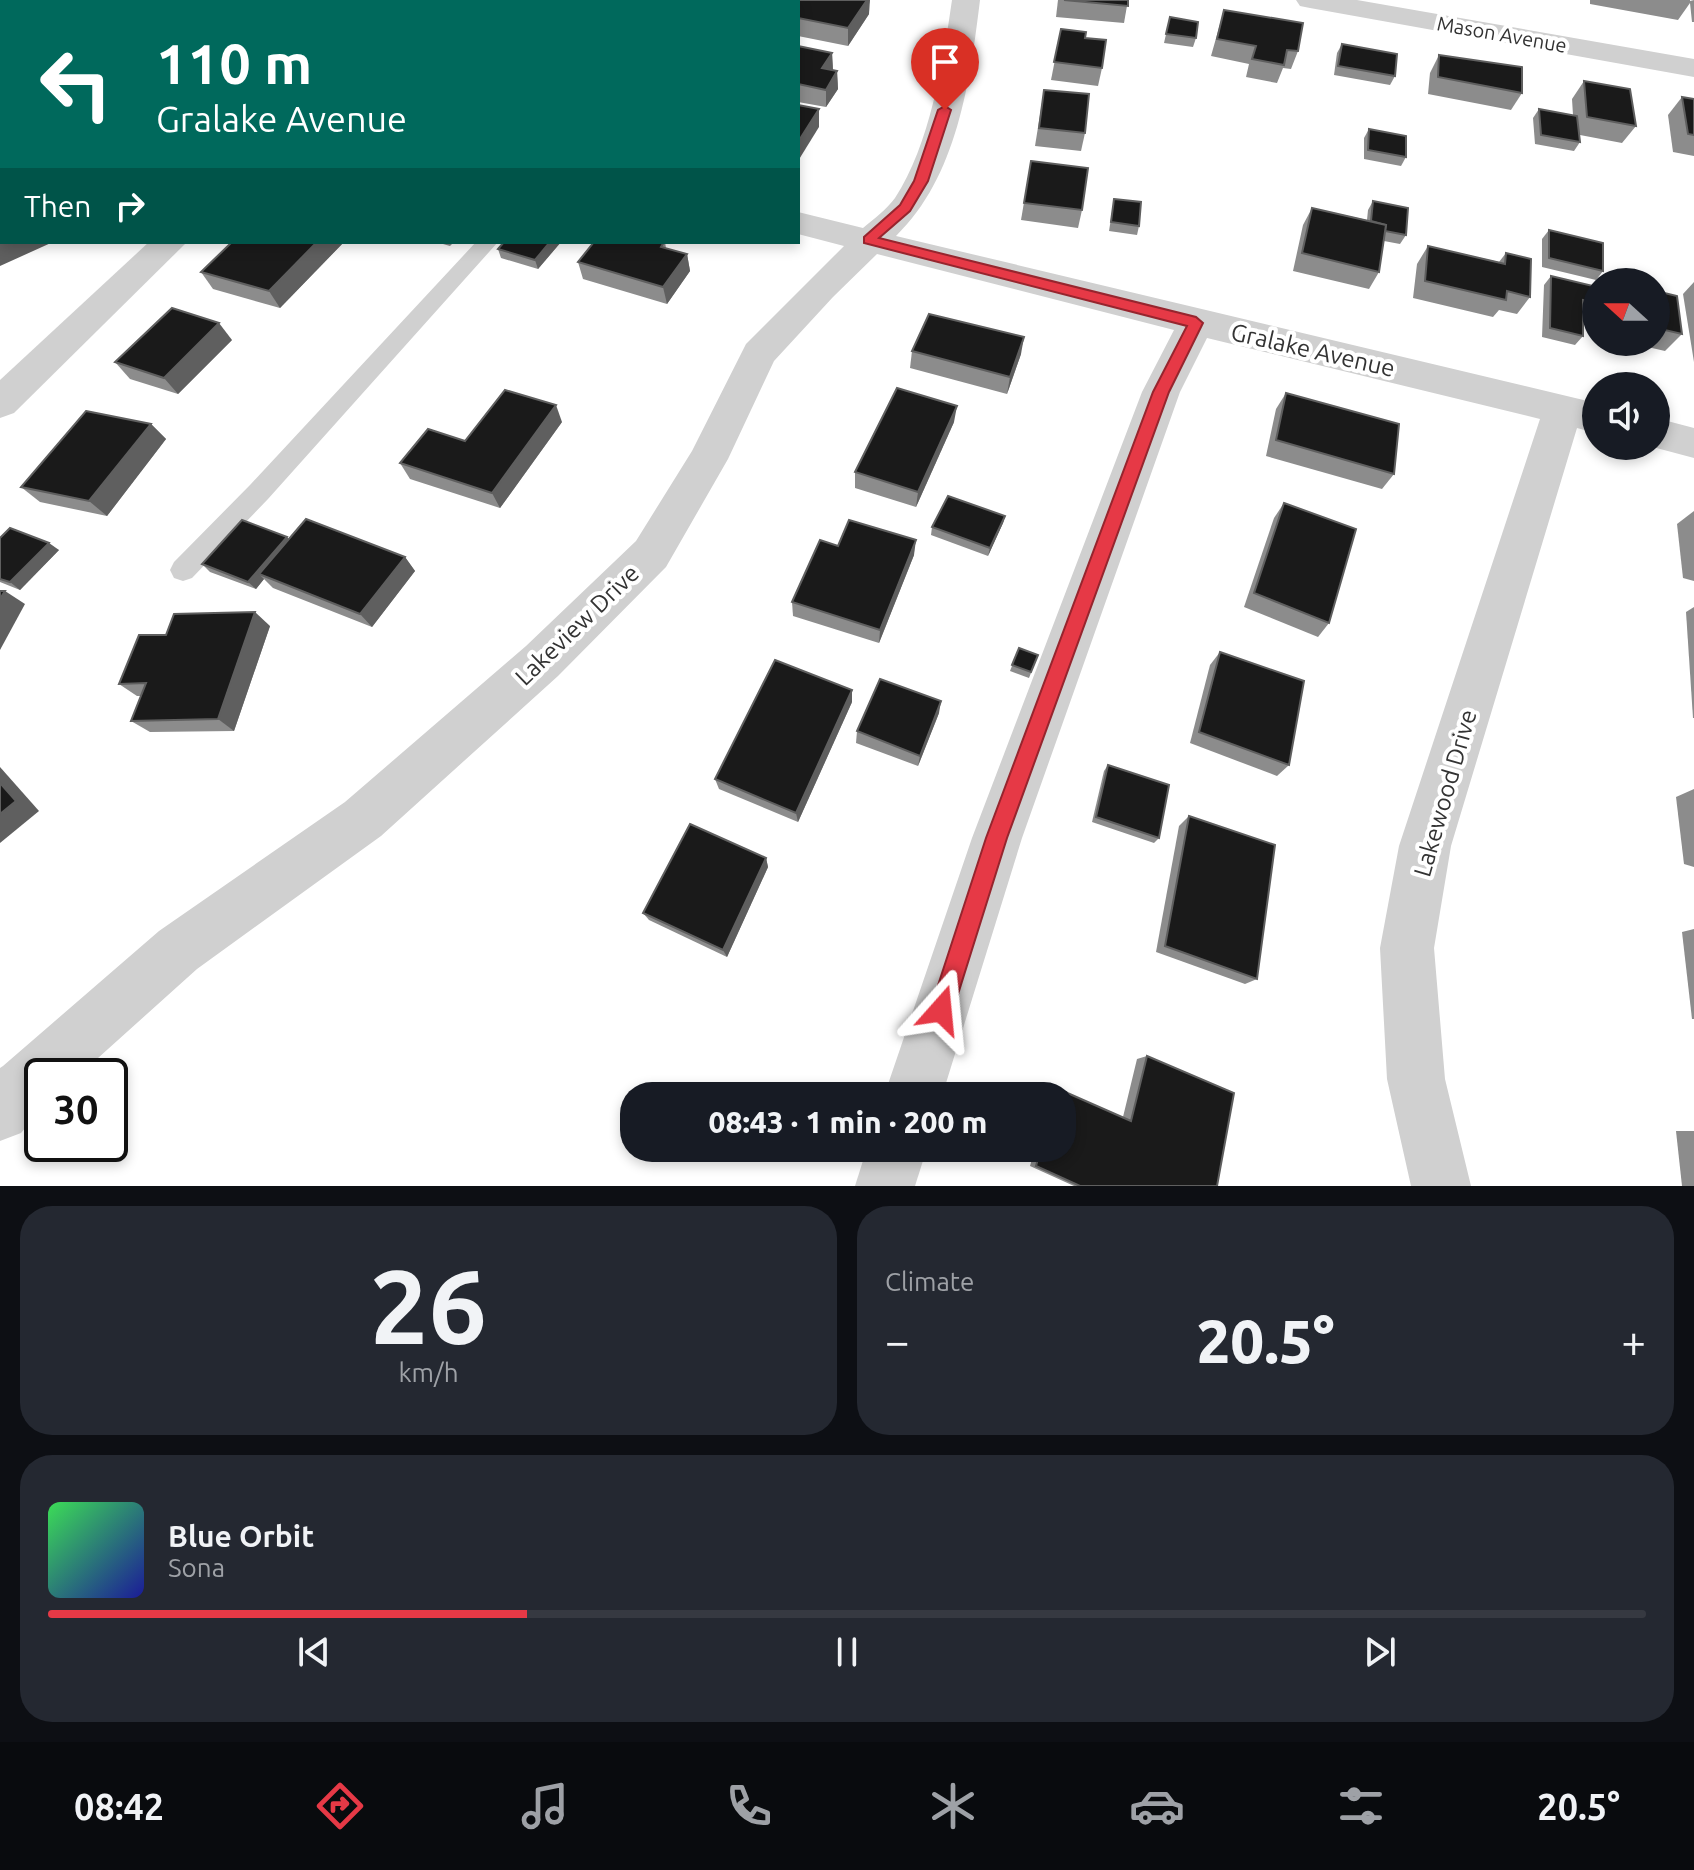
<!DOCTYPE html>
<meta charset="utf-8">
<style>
:root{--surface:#171b24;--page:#242831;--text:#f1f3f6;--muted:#9ea1a6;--line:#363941;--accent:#e63946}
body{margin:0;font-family:Ubuntu,sans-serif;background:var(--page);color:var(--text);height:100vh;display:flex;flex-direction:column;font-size:30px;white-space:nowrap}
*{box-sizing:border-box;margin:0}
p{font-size:26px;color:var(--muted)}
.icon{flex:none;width:44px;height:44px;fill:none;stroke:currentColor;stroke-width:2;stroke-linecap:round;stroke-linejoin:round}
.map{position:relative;height:1186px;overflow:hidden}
.drawer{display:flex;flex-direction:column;gap:20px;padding:20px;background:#0d0f14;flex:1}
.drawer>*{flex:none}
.guide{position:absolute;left:0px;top:0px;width:800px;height:244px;box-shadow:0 4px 12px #0003;background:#00695c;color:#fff;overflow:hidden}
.needle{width:52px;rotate:291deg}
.tools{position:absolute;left:1582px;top:268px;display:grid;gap:16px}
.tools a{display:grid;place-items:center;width:88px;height:88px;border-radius:50%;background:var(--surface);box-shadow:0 4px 12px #0003;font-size:40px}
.speed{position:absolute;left:24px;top:1058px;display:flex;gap:16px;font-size:40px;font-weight:700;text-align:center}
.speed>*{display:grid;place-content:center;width:104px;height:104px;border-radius:50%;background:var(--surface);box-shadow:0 4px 12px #0003;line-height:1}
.speed .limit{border:4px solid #111;border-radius:12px;background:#fff;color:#111}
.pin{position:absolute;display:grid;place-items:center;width:68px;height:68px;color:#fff;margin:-82px -34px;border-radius:50% 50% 50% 0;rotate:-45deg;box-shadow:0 0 8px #0007}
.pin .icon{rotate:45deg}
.me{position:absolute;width:88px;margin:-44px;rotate:18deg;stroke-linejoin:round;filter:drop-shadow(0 0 6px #0008)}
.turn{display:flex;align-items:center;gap:28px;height:168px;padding:0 24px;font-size:36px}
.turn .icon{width:104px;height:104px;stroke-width:2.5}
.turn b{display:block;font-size:56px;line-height:68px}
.then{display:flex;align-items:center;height:76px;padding:0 24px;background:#0003;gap:16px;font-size:30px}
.big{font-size:60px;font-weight:800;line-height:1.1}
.drawer .widget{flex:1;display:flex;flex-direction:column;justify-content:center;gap:12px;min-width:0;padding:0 28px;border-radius:32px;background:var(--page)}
.drawer .dial{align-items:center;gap:0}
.dial b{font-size:104px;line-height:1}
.song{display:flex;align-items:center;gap:24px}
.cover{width:96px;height:96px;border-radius:12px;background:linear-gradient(135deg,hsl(130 70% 55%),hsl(240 70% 35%))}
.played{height:8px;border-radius:4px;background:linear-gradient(90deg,var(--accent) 30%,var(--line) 30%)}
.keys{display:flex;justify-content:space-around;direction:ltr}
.heat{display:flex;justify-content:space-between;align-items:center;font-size:44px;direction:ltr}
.drawer .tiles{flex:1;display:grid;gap:20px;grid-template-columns:1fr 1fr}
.widget:last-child{grid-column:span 2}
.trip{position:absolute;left:620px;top:1082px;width:456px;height:80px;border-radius:32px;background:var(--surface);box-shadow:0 4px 12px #0003;font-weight:800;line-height:80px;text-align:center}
.dock{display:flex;height:128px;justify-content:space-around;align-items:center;background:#090b0e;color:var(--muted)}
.dock .icon{width:56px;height:56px}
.dock .active{color:var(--accent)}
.dock b{font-size:36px;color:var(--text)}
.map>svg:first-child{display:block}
</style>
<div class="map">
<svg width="1694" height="1186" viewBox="0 0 1694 1186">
<rect width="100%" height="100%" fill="#fff"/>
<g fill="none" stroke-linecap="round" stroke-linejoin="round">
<path fill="#d0d0d0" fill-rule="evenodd" d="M 476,242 L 498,242 L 268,499 L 192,578 L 183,581 L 174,578 L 170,570 L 174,562 L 250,485 Z"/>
<g fill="#d0d0d0" fill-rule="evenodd">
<path d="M 0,0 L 29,0 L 2,2 L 2,8 Z"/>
<path d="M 125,0 L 154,0 L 156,2 L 127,2 Z"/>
<path d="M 952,0 L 980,0 C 970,82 957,177 896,236 L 1596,403 L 1596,433 L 1577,428 L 1451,846 L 1434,948 L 1445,1079 L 1471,1186 L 1411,1186 L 1387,1079 L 1380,948 L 1399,846 L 1540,419 L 1207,338 L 1180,392 L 1022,838 L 942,1096 L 884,1096 L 972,838 L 1142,392 L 1174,330 L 877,254 L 833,297 L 774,361 L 728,459 L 666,567 L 558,676 L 381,836 L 197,969 L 78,1076 L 42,1076 L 42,1108 L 21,1133 L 0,1141 L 0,1068 L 3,1066 L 159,931 L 345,802 L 526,646 L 636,541 L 692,451 L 746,344 L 844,246 L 798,234 L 798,212 L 863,228 C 874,219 887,209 895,198 C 930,145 943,62 952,0 Z"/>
<path d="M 1296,0 L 1357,0 L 1694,59 L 1694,77 L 1310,8 L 1300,6 Z"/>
<path d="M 149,242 L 187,242 L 14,413 L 0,418 L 0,380 Z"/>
<path d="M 1656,418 L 1694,428 L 1694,458 L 1649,446 L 1656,446 Z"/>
<path d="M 867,1148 L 927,1148 L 915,1186 L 855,1186 Z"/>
</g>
</g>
<g fill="#8c8c8c">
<path d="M 1058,0 L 1128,0 L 1124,23 L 1056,17 Z"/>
<path d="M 1590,0 L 1690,0 L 1690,1 L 1694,0 L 1694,22 L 1692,22 L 1690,3 L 1678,20 L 1590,4 Z"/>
<path d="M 798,2 L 869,14 L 848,46 L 798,36 Z"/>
<path d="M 1224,10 L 1298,51 L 1291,69 L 1283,68 L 1277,83 L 1246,77 L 1249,64 L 1211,56 Z"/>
<path d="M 1170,17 L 1196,38 L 1193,47 L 1164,43 Z"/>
<path d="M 1061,29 L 1085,38 L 1102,68 L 1098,86 L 1051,80 Z"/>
<path d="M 1342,44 L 1395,76 L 1390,85 L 1334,75 L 1337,53 Z"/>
<path d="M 798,46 L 832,53 L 833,70 L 837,71 L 838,89 L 826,107 L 798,102 Z"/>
<path d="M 1439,55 L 1522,93 L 1511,110 L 1428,94 L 1430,73 Z"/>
<path d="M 1584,81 L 1636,126 L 1622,143 L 1580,135 L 1580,142 L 1574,151 L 1535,144 L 1533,118 L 1539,109 L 1573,115 L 1572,99 Z"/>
<path d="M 1044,90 L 1085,133 L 1081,151 L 1035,146 Z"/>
<path d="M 1682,97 L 1694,99 L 1694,156 L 1673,152 L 1668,115 Z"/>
<path d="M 1369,129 L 1406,157 L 1401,166 L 1364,159 L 1364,138 Z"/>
<path d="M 1031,161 L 1082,210 L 1078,228 L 1021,220 Z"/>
<path d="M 1114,199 L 1139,226 L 1137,235 L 1109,231 Z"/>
<path d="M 1373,201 L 1406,235 L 1400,244 L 1384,241 L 1379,272 L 1369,289 L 1293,271 L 1303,225 L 1312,208 L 1367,220 L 1368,210 Z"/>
<path d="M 1549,230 L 1603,271 L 1596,280 L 1542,267 L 1542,239 Z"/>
<path d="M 232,242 L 344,242 L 280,308 L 213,289 L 201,272 Z"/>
<path d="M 436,242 L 454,242 L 450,246 Z"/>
<path d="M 561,242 L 538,269 L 501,258 L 498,249 Z"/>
<path d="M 665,242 L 666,248 L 687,254 L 690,271 L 667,304 L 583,279 L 578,262 Z"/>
<path d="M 1428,246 L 1499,262 L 1506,253 L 1530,297 L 1517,314 L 1499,310 L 1493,317 L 1413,298 L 1417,264 Z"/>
<path d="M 1551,276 L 1594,303 L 1586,312 L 1583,311 L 1583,336 L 1575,345 L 1542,337 L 1544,285 Z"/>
<path d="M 1694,282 L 1694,362 L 1683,294 Z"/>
<path d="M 1656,291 L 1682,334 L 1665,351 L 1626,342 L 1656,342 Z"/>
<path d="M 232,340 L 178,394 L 130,379 L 115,362 Z"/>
<path d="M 912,351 L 1021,354 L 1007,394 L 910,368 Z"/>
<path d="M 1286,393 L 1394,474 L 1382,489 L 1266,456 L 1276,409 Z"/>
<path d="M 562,422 L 500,508 L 410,479 L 400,463 Z"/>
<path d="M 954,422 L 916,507 L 855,488 L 855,472 Z"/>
<path d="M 151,424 L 166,439 L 107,516 L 40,502 L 21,487 Z"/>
<path d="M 1284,503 L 1329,623 L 1318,637 L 1244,607 L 1274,518 Z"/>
<path d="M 1694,511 L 1694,581 L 1683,578 L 1677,524 Z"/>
<path d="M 1005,516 L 1003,523 L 988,556 L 931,535 L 932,527 Z"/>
<path d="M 0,538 L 59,550 L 20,590 L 0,582 Z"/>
<path d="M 289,539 L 405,557 L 415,571 L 372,627 L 273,588 L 264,579 L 256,589 L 210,572 L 202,564 Z"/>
<path d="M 838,546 L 914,555 L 879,643 L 793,616 L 792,602 Z"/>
<path d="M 1694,607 L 1694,718 L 1693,718 L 1686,612 Z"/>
<path d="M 270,626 L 234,731 L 150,732 L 131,721 L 141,696 L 137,696 L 119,684 L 166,635 Z"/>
<path d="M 1019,648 L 1038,655 L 1029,678 L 1010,671 Z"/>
<path d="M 1220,652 L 1289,765 L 1277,776 L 1190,743 L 1210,665 Z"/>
<path d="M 852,702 L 798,822 L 719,789 L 715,779 Z"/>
<path d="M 939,713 L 918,766 L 856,743 L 857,731 Z"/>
<path d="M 1108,765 L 1159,838 L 1154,843 L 1092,822 L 1104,771 Z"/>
<path d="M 1694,789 L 1694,867 L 1684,864 L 1676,797 Z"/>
<path d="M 1189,816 L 1257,979 L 1245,984 L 1156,952 L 1179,826 Z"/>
<path d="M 766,858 L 768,867 L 727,957 L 649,920 L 643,913 Z"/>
<path d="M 1694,929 L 1694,1019 L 1692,1019 L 1682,932 Z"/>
<path d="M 1147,1056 L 1217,1186 L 1074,1186 L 1030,1166 L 1035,1148 L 1062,1148 L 1062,1096 L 1048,1096 L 1050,1090 L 1056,1088 L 1123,1117 L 1137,1059 Z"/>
<path d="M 1676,1131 L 1694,1131 L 1694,1186 L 1682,1186 Z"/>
</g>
<g fill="#5f5f5f">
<path d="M 867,0 L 870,0 L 869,14 L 848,46 L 848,28 Z"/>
<path d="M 832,53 L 833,71 L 822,68 Z"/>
<path d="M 837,71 L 838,89 L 826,107 L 826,90 Z"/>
<path d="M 819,109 L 819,127 L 798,161 L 798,142 Z"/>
<path d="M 2,240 L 2,242 L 53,242 L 0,266 L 0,241 Z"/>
<path d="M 317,242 L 344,242 L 280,308 L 269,291 Z"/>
<path d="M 550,242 L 561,242 L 538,269 L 535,260 Z"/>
<path d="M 687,254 L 690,271 L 667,304 L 663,287 Z"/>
<path d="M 219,323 L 232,340 L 178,394 L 164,378 Z"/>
<path d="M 1024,337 L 1021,354 L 1007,394 L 1010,377 Z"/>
<path d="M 556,405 L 562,422 L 500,508 L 492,493 Z"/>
<path d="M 957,406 L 954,422 L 916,507 L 918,492 Z"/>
<path d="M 151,424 L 166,439 L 107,516 L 89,501 Z"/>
<path d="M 1005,516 L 1003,523 L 988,556 L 990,548 Z"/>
<path d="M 287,537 L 294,545 L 259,574 L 264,579 L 256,589 L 248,582 Z"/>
<path d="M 916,540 L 914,555 L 879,643 L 880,630 Z"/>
<path d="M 49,543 L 59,550 L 20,590 L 10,582 Z"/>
<path d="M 405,557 L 415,571 L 372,627 L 360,614 Z"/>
<path d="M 5,591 L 25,604 L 0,650 L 0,599 Z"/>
<path d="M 255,612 L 270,626 L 234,731 L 218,719 Z"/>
<path d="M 852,690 L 852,702 L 798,822 L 796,813 Z"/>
<path d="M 941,701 L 939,713 L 918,766 L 920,756 Z"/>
<path d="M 0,767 L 39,811 L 0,843 Z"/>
<path d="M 766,858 L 768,867 L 727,957 L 723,950 Z"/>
</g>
<g fill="#1a1a1a" stroke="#5f5f5f" stroke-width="2">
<path d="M 312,0 L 383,0 L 384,1 L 382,2 L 308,2 Z"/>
<path d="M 526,0 L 573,0 L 570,2 L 524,2 Z"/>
<path d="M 775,0 L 867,0 L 848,28 L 798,18 L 798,2 L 774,2 Z"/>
<path d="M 1064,0 L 1128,0 L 1128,6 Z"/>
<path d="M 1224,10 L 1303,23 L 1298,51 L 1287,50 L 1284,65 L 1252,59 L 1256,46 L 1217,39 Z"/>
<path d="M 1170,17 L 1198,22 L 1196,38 L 1166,34 Z"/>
<path d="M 2,27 L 2,51 L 0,49 L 0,28 Z"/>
<path d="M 1061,29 L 1086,32 L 1085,38 L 1106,40 L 1102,68 L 1054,62 Z"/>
<path d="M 1342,44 L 1397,54 L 1395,76 L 1338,66 Z"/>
<path d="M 798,46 L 832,53 L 822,68 L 837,71 L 826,90 L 798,84 Z"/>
<path d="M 1439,55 L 1522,67 L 1522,93 L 1438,77 Z"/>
<path d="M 1584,81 L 1630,89 L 1636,126 L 1587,117 Z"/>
<path d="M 1044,90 L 1089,94 L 1085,133 L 1039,128 Z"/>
<path d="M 1682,97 L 1694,99 L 1694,135 L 1688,134 Z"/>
<path d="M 798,105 L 819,109 L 798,142 Z"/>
<path d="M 1539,109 L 1577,116 L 1580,142 L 1541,135 Z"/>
<path d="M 1369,129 L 1406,136 L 1406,157 L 1368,150 Z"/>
<path d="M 1031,161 L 1088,168 L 1082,210 L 1024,203 Z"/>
<path d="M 0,198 L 2,201 L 2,240 L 0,241 Z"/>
<path d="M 1114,199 L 1141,202 L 1139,226 L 1111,222 Z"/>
<path d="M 1373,201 L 1408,208 L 1406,235 L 1385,231 L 1386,225 L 1371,221 Z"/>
<path d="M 1312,208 L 1386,225 L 1379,272 L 1302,253 Z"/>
<path d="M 1549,230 L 1603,243 L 1603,271 L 1549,258 Z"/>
<path d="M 232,242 L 317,242 L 269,291 L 201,272 Z"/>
<path d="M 504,242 L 550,242 L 535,260 L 498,249 Z"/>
<path d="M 594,242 L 664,242 L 661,247 L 687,254 L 663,287 L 578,262 Z"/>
<path d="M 1428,246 L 1505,264 L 1506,253 L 1531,259 L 1530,297 L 1507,291 L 1506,300 L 1425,281 Z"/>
<path d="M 1551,276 L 1593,286 L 1594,303 L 1583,300 L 1583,336 L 1550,328 Z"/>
<path d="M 1656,291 L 1677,296 L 1682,334 L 1656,328 Z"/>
<path d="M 172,308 L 219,323 L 164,378 L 115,362 Z"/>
<path d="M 929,314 L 1024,337 L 1010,377 L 912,351 Z"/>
<path d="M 897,388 L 957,406 L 918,492 L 855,472 Z"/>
<path d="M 505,390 L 556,405 L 492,493 L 400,463 L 428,429 L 465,441 Z"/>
<path d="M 1286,393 L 1399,424 L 1394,474 L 1276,440 Z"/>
<path d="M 86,411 L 151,424 L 89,501 L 21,487 Z"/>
<path d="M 948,496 L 1005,516 L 990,548 L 932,527 Z"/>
<path d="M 1284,503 L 1356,529 L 1329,623 L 1254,593 Z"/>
<path d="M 306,519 L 405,557 L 360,614 L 259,574 Z"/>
<path d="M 242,520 L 287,537 L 248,582 L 202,564 Z"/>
<path d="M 849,520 L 916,540 L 880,630 L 792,602 L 820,540 L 838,546 Z"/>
<path d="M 10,528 L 49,543 L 10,582 L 0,579 L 0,538 Z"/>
<path d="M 0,591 L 5,591 L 0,599 Z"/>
<path d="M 255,612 L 218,719 L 131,721 L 146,683 L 119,684 L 139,635 L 166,635 L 174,614 Z"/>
<path d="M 1019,648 L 1038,655 L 1031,672 L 1012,665 Z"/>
<path d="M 1220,652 L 1304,681 L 1289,765 L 1199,732 Z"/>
<path d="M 775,660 L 852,690 L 796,813 L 715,779 Z"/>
<path d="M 880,679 L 941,701 L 920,756 L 857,731 Z"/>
<path d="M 1108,765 L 1169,785 L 1159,838 L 1096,817 Z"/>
<path d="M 0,783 L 16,801 L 0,814 Z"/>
<path d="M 1189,816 L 1275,845 L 1257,979 L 1165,946 Z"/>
<path d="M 690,824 L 766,858 L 723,950 L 643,913 Z"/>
<path d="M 1147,1056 L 1234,1093 L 1217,1186 L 1080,1186 L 1036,1166 L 1041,1148 L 1062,1148 L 1062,1096 L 1054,1096 L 1056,1088 L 1131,1121 Z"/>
</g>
<path fill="#e63946" stroke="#96252e" stroke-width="2" d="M 945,106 L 951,110 L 928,181 L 910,211 L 879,238 L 1196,317 L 1203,323 L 1169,392 L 1007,838 L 953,1010 L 949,1018 L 941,1022 L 933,1018 L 930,1010 L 986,838 L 1153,392 L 1187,326 L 864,243 L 864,237 L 900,205 L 914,181 L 938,110 Z"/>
<g text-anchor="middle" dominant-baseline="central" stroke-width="8" stroke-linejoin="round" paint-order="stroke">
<g font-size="20" fill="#333" stroke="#fff">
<text transform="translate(1502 34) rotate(10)">Mason Avenue</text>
</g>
<g font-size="24" fill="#333" stroke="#fff">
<text transform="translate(1313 350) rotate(13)">Gralake Avenue</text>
<text transform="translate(577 625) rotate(-44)">Lakeview Drive</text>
<text transform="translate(1445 793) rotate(-74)">Lakewood Drive</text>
</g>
</g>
</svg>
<div class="tools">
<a><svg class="needle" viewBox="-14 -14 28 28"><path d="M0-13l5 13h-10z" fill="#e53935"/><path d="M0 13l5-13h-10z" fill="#9ea1a6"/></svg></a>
<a><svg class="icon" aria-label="sound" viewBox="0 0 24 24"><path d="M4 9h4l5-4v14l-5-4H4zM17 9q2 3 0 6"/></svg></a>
</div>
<div class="speed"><div class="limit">30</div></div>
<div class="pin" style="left:945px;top:110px;background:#d93025"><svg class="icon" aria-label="arrive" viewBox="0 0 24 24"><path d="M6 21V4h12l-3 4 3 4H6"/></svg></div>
<svg class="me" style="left:941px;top:1010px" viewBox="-20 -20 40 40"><path d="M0-17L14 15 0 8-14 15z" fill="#e63946" stroke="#fff" stroke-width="4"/></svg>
<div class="trip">08:43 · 1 min · 200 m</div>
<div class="guide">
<div class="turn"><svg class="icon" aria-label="left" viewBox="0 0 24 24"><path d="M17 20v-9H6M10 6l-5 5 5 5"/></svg><div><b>110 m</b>Gralake Avenue</div></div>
<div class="then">Then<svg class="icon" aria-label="right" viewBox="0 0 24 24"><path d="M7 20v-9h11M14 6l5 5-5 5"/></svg></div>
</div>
</div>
<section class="drawer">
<div class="tiles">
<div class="widget dial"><b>26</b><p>km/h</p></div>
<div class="widget"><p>Climate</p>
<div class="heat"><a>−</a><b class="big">20.5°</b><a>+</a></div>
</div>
<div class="widget">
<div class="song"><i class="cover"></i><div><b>Blue Orbit</b><p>Sona</p></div></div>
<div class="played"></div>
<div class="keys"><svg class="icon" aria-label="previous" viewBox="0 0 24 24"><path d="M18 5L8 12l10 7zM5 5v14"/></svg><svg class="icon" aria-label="pause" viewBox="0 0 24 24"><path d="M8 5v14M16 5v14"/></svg><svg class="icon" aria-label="next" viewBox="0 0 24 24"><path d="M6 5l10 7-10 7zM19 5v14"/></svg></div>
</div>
</div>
</section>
<nav class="dock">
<b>08:42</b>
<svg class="icon active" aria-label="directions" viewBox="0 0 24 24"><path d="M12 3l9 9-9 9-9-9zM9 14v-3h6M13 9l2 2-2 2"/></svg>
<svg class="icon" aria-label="music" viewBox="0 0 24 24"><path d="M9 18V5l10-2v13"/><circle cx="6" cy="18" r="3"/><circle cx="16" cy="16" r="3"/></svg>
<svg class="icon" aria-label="phone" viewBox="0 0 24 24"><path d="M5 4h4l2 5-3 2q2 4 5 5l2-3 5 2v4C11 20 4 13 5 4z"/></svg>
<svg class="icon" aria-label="climate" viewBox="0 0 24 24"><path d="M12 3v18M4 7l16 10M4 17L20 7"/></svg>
<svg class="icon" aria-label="car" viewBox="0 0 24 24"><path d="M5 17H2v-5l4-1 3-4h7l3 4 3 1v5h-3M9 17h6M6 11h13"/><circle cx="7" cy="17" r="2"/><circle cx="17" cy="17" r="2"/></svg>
<svg class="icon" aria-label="filters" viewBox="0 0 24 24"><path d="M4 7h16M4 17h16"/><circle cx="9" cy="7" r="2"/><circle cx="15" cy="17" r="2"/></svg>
<b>20.5°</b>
</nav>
